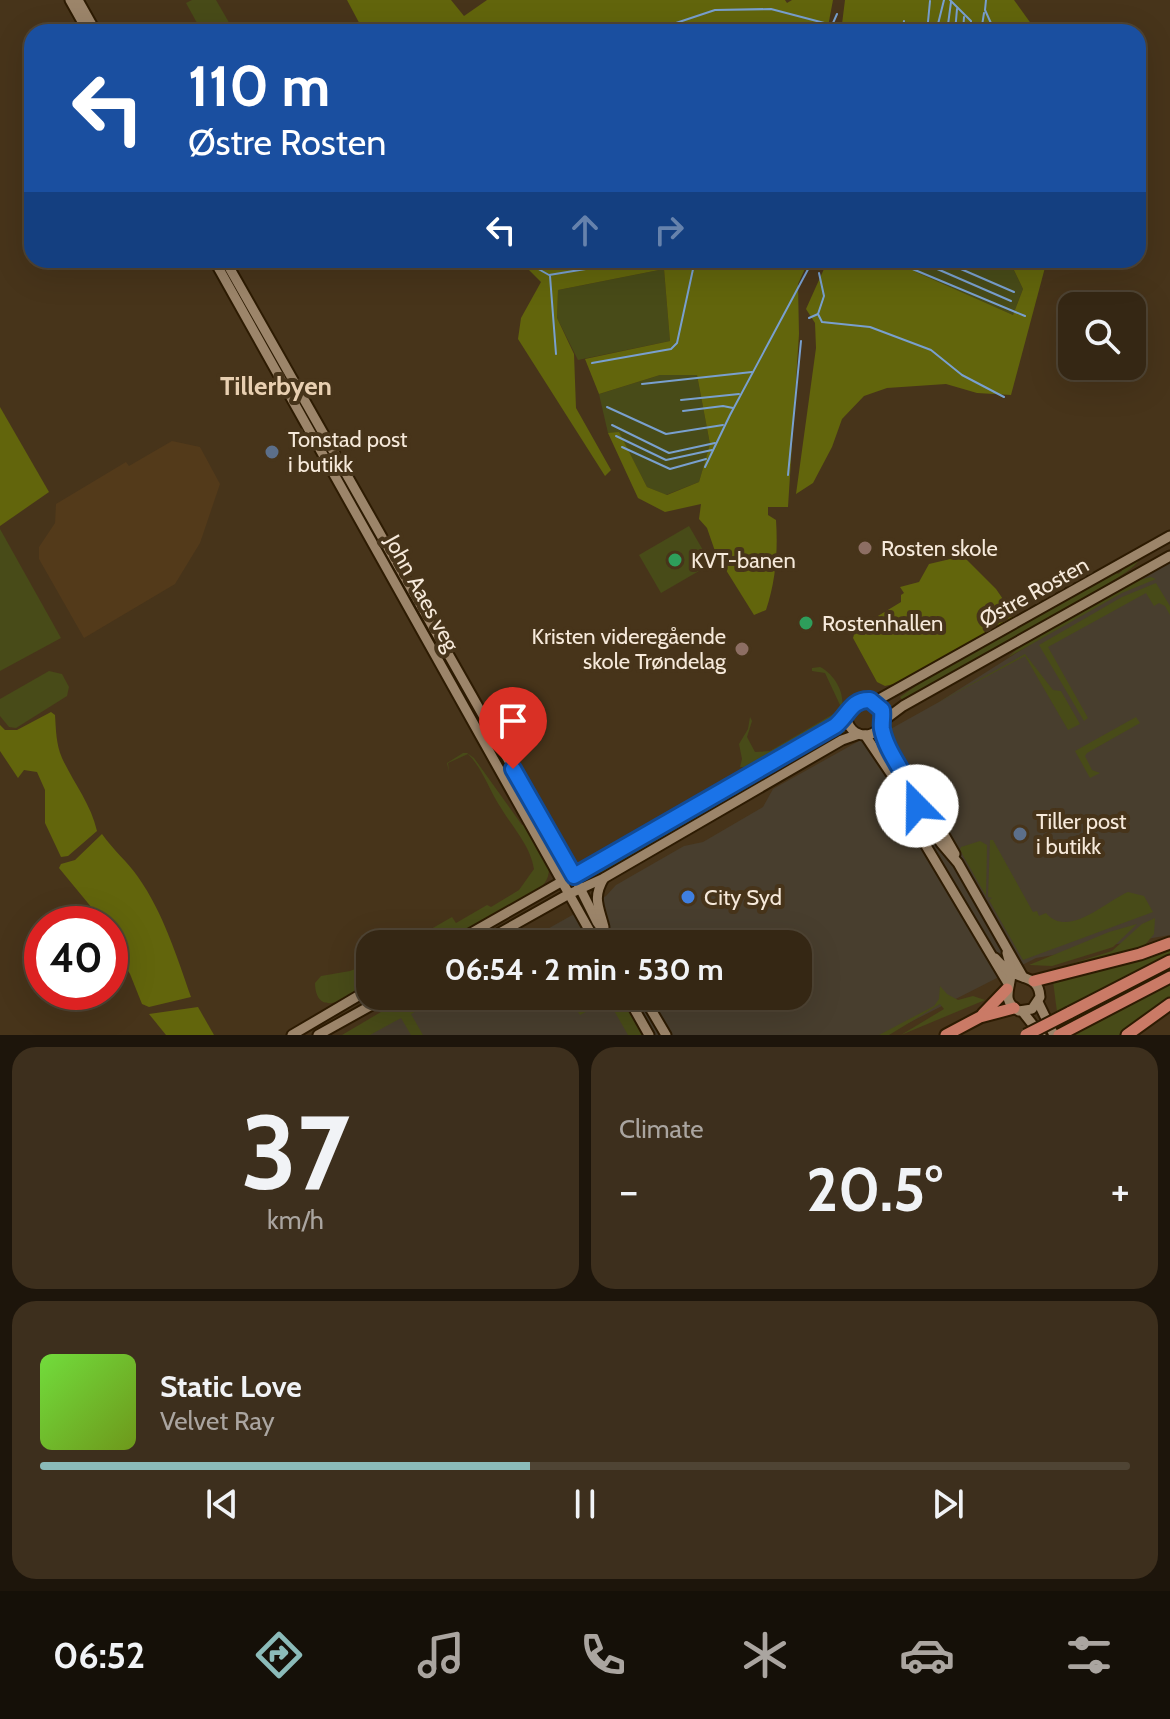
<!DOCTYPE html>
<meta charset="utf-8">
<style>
:root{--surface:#352714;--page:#3d2f1d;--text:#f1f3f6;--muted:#aaa5a0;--line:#4f4434;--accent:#8bbbb9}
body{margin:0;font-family:Cabin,sans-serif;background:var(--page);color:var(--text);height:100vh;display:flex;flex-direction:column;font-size:30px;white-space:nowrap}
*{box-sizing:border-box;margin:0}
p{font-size:26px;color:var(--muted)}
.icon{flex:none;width:44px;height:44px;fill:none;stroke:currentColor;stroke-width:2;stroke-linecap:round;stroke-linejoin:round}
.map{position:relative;height:1035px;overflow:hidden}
.sheet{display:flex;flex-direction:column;gap:12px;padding:12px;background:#1d150b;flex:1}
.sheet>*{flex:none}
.hud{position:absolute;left:24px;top:24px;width:1122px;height:244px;border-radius:24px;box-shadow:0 8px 32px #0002,0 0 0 2px var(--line);background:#1a4fa0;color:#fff;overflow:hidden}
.fabs{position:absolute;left:1058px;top:292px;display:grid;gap:16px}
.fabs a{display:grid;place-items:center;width:88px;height:88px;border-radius:16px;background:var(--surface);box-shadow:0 8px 32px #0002,0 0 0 2px var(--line);font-size:40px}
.speed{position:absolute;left:24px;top:906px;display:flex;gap:16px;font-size:40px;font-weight:700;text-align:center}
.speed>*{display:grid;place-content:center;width:104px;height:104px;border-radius:50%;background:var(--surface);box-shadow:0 8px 32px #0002,0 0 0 2px var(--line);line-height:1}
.speed .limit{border:12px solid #d22;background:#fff;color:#111}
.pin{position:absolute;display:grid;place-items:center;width:68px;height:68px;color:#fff;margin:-82px -34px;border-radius:50% 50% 50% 0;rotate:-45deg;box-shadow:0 0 8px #0007}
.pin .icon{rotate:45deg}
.me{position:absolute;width:88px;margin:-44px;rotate:338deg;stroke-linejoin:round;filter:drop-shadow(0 0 6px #0008)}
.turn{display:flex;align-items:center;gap:28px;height:168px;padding:0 32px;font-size:36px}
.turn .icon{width:104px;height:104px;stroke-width:2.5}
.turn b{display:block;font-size:56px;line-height:68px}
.lanes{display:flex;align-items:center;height:76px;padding:0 32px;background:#0003;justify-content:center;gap:40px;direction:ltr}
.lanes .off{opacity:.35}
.big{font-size:60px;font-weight:700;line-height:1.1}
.sheet .tile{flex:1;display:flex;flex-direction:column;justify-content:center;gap:12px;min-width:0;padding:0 28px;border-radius:24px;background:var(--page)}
.sheet .dial{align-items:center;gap:0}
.dial b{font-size:104px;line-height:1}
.song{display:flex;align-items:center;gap:24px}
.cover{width:96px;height:96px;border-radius:12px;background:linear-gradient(135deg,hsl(100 70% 55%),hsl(80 70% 35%))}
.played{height:8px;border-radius:4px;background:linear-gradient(90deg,var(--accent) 45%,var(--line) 45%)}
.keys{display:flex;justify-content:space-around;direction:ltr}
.heat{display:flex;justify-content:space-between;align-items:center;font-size:44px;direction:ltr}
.sheet .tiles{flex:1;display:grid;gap:12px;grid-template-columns:1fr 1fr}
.tile:last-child{grid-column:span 2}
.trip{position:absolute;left:356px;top:930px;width:456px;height:80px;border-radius:24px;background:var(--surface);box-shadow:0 8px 32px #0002,0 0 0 2px var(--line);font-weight:700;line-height:80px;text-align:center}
.tab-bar{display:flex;height:128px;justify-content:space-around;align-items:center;background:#151008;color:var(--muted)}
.tab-bar .icon{width:56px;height:56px}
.tab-bar .selected{color:var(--accent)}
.tab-bar b{font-size:36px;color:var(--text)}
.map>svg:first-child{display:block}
</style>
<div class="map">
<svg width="1170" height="1035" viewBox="0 0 1170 1035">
<rect width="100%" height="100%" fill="#47341a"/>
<path fill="#483e2e" d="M 1170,556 L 1170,935 L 1036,958 L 885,1035 L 364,1035 L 430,996 L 798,996 L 798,944 L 521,944 L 606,896 L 616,885 L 684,846 L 703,842 L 763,807 L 773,789 L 859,741 L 869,741 L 939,702 Z"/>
<path fill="#533a1a" d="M 172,441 L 200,447 L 220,484 L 200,543 L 175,584 L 84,638 L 39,559 L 39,547 L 55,523 L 56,504 L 126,462 L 129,466 Z"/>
<g fill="#484b18">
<path d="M 192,0 L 216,0 L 231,26 L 219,32 L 202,32 L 186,3 Z"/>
<path d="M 911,260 L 1000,260 L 1012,266 L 1023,289 L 1013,315 L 915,272 Z"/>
<path d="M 664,269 L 670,341 L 578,360 L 557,318 L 558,290 Z"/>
<path d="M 660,375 L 697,375 L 710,444 L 699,482 L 666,495 L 647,487 L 619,433 L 608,433 L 599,394 Z"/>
<path d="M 689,526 L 711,564 L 661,593 L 639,555 Z"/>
<path d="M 0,529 L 61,638 L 0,671 Z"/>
<path d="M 1139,560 C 1131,574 1081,597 1063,612 L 904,703 L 900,697 L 923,681 L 1115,571 L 1118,574 L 1122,571 L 1121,568 Z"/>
<path d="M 1151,577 L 1156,579 L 1122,593 L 1007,658 L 1022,645 L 1134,581 Z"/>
<path d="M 1156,583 L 1170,606 L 1170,615 L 1165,606 L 1159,603 L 1154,606 L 1146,593 L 1048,647 L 1088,718 L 1084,721 L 1039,645 L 1122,597 Z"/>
<path d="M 1025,654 L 1053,690 L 1061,691 L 1080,724 L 1068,730 L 1025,656 L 935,704 Z"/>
<path d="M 820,667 C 835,674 849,698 839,714 C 833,725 772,759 759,764 C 753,767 746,767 740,767 L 742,759 L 739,744 L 748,729 L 750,717 L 752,721 L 747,737 L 755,752 L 770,751 L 835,713 L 840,705 L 825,673 L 812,671 L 812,668 Z"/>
<path d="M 49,671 L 62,674 L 69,687 L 67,696 L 16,728 L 9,727 L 0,716 L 0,699 Z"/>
<path d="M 1136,717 L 1140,723 L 1087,753 L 1085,756 L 1092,770 L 1100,773 L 1090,778 L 1075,751 Z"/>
<path d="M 842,727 L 845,733 L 611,869 L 594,878 L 585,879 L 685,821 L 713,800 Z"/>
<path d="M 463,753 L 467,753 L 474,758 L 522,825 L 525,824 L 549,868 C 549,881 543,886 534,893 L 445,944 L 405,944 L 452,917 L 456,923 L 487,905 L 491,907 L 519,890 L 534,869 C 530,845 513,828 501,808 C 489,790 483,769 468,754 L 448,763 L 449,772 L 447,763 Z"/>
<path d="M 990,840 L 993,840 L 1033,912 L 1037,911 L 1039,916 L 1046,913 C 1068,939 1105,902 1128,892 L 1144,896 L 1153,912 L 1023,960 L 989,900 L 992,898 L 988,897 Z"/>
<path d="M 980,841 L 987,845 L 986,896 L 960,850 L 961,847 Z"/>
<path d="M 1155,918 L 1154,934 L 1144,946 L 1053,973 L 1052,970 L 1112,951 L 1142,924 Z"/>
<path d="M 1137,924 L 1113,947 L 1107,949 L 1052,966 L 1029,965 L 1109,932 Z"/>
<path d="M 1170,946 L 1170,954 L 1057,1012 L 1053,981 Z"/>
<path d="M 370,963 L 370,985 C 354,994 316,1022 315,983 L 321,976 L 350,971 Z"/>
<path d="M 1170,984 L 1170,1000 L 1121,1035 L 1071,1035 Z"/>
<path d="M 940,986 L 947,994 L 958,1000 L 973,996 L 985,1000 L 901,1035 L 944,1009 L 940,1004 L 889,1035 L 879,1035 L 934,1006 L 939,999 Z"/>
<path d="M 408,996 L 443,996 L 411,1014 L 423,1035 L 411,1035 L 401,1018 L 370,1035 L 342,1035 Z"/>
<path d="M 605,996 L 623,996 L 645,1035 L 628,1035 L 608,1000 L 580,1015 L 578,1012 Z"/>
</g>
<g fill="#62650c">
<path d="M 347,0 L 451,0 L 464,16 L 487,0 L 785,0 L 787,3 L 792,0 L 833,0 L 827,32 L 364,32 Z"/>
<path d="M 845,0 L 1014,0 L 1037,32 L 841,32 Z"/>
<path d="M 527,260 L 809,260 L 798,284 L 799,334 L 788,507 L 768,507 L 768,515 L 776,520 C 778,550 776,581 766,610 L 754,615 L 716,554 L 707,528 L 699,519 L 701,504 L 665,512 L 638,498 L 608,433 L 619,432 L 647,487 L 667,495 L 699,482 L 710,444 L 697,375 L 660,375 L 599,394 L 585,359 L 670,341 L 664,269 L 558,290 L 557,318 L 574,354 L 576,408 L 611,470 L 605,476 L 518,339 L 521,318 L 541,282 L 525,266 Z"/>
<path d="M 828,260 L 911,260 L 916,272 L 1013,315 L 1023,289 L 1012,266 L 1000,260 L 1047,260 L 1011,395 L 977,393 L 946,384 L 887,388 L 864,396 L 842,419 L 832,447 L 813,483 L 796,494 L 816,348 L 815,323 L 806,309 Z"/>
<path d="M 0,407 L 49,492 L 0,526 Z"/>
<path d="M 963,556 L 996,589 L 1016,618 L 894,684 L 885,686 L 877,682 L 853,638 L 859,618 L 868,622 L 901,602 L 901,595 L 904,593 L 900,587 L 919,582 L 929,564 Z"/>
<path d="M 51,712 L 55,715 C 56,730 56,744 62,758 C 73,782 91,804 97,831 L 68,856 L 61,857 L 45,823 L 45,790 L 37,772 L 24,770 L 18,778 L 0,751 L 0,725 L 5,730 L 17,730 Z"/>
<path d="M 102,834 C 113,850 128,862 138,877 C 163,912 177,957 191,997 L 149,1007 L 142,1004 L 130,974 L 110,942 L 110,924 L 101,924 L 92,908 L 59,868 L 61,864 L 75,860 Z"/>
<path d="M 198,1007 L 214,1035 L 166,1035 L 149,1014 Z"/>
</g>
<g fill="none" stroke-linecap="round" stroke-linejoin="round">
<g stroke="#79a0cf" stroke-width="2">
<path d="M 950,0 L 971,21 L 971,32"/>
<path d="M 986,0 L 985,10 L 995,32"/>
<path d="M 649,32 L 715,10 L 771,9 L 832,25"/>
<path d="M 829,32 L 837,14"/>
<path d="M 902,32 L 904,21"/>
<path d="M 927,32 L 930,1"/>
<path d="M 936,32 L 944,0"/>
<path d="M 947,32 L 951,2"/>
<path d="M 955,32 L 957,9"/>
<path d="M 963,32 L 964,17"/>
<path d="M 981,32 L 984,13"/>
<path d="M 891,260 L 1025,316"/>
<path d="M 940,260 L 1014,292"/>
<path d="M 1028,260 L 1039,265"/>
<path d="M 1064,262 L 1064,260"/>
<path d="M 928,265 L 1011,301"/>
<path d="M 533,266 L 549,275 L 641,260"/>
<path d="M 819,273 L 824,296 L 818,314 L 822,322 L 870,327 L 931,350 L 962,375 L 1004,397"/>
<path d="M 550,276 L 556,354"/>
<path d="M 809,318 L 818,314"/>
<path d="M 592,363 L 671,349 L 677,343 L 695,260"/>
<path d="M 642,384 L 752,372"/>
<path d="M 681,400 L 739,394"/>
<path d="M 607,407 L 666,434 L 723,425"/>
<path d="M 683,411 L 723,406 L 733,408"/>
<path d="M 612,425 L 669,453 L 715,443"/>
<path d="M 616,436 L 666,460 L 712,450"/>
<path d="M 622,447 L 670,469 L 706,459"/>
<path d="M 705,467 L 730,415 L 813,260"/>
<path d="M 788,475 L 801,341"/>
</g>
<defs>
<g id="secondary">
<path d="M 70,0 L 88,32"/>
<path d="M 78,0 L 96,32"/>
<path d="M 214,260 L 597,944"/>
<path d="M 225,260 L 574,876 L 597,922 L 613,944"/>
<circle cx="865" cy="717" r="18"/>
<path d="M 874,702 L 1170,536"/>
<path d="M 883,721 L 903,706 L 1170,556"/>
<path d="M 881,726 L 904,772 L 928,807 L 955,854"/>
<path d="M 865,735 L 904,793 L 917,806 L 941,843 L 958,863 L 1023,977"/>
<path d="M 905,796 L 919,834 L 1009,985"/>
<path d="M 604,927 C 599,907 592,898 604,878"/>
<path d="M 452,944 L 835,726 L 848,715"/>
<path d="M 480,944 L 569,894 L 604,878 L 842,740 L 859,734"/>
<path d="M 995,958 C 1000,963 1005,969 1011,972 C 1025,980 1039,977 1040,997 L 1032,1009 L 1019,1011 C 1001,1001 1010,990 1011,974 C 1011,967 1009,960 1007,953"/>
<path d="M 627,996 L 649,1035"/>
<path d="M 643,996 L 666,1035"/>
<path d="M 1038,1002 L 1054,1035"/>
<path d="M 1022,1011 L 1041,1035"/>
<path d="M 292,1035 L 370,989"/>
<path d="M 318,1035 L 388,996"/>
</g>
<g id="highway">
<path d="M 1034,981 L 1140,954 L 1170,943"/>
<path d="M 1069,1013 L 1170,961"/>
<path d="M 983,1014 L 1007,989"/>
<path d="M 946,1035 L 980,1017 L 1014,1008"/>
<path d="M 1059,1035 L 1170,977"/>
<path d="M 1127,1035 L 1170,1004"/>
</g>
</defs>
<use href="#secondary" stroke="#2d1b02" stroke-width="13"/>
<use href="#highway" stroke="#2d1b02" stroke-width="15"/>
<use href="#secondary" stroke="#9c856a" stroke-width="9"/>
<use href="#highway" stroke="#ca7a66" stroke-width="11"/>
<defs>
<path id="highway-bridge" d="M 1026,1035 L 1069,1013"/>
</defs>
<use href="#highway-bridge" stroke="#2d1b02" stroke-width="15" stroke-linecap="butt"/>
<use href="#highway-bridge" stroke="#ca7a66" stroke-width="11"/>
</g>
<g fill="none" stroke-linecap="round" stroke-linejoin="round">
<defs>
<path id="route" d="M 513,769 L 574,876 L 835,726 C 848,716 851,699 870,700 L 882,710 C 883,717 881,723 882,729 C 887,755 910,777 917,806"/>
</defs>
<use href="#route" stroke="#114b97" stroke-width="20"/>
<use href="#route" stroke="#1a73e8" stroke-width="14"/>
</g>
<g fill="#5c6f8a" stroke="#47341a" stroke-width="3">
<circle cx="272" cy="452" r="8"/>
<circle cx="1020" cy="834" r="8"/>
</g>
<g fill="#8d6e63" stroke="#47341a" stroke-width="3">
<circle cx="865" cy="548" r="8"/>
<circle cx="742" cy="649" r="8"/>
</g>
<g fill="#2e9e5b" stroke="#47341a" stroke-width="3">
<circle cx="675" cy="560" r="8"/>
<circle cx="806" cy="623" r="8"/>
</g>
<circle fill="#3f7fe0" stroke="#47341a" stroke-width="3" cx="688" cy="897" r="8"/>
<g text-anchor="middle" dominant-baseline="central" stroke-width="8" stroke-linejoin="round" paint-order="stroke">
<g font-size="22" fill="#f6e9da" stroke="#47341a" text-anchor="start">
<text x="288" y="439">Tonstad post<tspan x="288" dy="25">i butikk</tspan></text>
<text x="881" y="548">Rosten skole</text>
<text x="691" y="560">KVT-banen</text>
<text x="822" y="623">Rostenhallen</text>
<text x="726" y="636" text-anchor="end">Kristen videregående<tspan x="726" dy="25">skole Trøndelag</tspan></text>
<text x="1036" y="821">Tiller post<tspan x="1036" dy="25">i butikk</tspan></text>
<text x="704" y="897">City Syd</text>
</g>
<g font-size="22" fill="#f6e9da" stroke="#47341a">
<text transform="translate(1034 592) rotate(-29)">Østre Rosten</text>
<text transform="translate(422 593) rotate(61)">John Aaes veg</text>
</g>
<g font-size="26" font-weight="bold" fill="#e8cfb1" stroke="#47341a">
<text x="276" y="386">Tillerbyen</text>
</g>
</g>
</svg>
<div class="fabs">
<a><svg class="icon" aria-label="search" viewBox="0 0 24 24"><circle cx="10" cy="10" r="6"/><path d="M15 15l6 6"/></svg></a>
</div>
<div class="speed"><div class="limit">40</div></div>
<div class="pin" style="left:513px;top:769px;background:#d93025"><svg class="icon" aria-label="arrive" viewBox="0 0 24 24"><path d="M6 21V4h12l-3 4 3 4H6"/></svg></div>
<svg class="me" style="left:917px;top:806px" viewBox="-20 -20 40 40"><circle r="19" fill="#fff"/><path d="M0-13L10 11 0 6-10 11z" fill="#1a73e8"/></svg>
<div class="trip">06:54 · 2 min · 530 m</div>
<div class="hud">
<div class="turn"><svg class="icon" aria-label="left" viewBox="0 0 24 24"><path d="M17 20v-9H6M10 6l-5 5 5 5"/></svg><div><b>110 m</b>Østre Rosten</div></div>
<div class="lanes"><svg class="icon" aria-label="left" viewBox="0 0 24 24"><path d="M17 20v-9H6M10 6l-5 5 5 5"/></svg><svg class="icon off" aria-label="ahead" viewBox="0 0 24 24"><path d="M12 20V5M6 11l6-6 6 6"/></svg><svg class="icon off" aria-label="right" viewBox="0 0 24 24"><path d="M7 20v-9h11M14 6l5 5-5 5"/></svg></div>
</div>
</div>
<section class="sheet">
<div class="tiles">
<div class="tile dial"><b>37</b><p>km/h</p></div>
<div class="tile"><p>Climate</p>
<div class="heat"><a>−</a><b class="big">20.5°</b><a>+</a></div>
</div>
<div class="tile">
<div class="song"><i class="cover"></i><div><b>Static Love</b><p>Velvet Ray</p></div></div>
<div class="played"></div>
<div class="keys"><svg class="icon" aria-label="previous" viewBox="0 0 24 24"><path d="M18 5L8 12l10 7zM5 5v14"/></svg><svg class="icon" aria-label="pause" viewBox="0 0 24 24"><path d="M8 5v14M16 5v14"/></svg><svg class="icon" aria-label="next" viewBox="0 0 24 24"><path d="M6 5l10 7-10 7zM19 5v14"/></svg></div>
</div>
</div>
</section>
<nav class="tab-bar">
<b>06:52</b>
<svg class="icon selected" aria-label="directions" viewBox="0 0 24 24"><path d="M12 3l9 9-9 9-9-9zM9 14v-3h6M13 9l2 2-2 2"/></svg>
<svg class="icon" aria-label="music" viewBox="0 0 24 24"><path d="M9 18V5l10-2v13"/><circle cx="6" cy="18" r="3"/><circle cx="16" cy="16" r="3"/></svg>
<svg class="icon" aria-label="phone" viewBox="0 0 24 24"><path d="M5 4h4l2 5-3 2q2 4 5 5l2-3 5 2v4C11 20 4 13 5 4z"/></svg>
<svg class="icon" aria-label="climate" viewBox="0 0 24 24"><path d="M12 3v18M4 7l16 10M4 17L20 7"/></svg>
<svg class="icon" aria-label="car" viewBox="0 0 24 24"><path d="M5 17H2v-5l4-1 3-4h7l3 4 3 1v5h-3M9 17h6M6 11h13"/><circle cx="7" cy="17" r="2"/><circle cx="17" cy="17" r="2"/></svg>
<svg class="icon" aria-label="filters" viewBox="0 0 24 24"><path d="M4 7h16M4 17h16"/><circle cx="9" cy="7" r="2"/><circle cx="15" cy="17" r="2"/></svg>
</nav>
